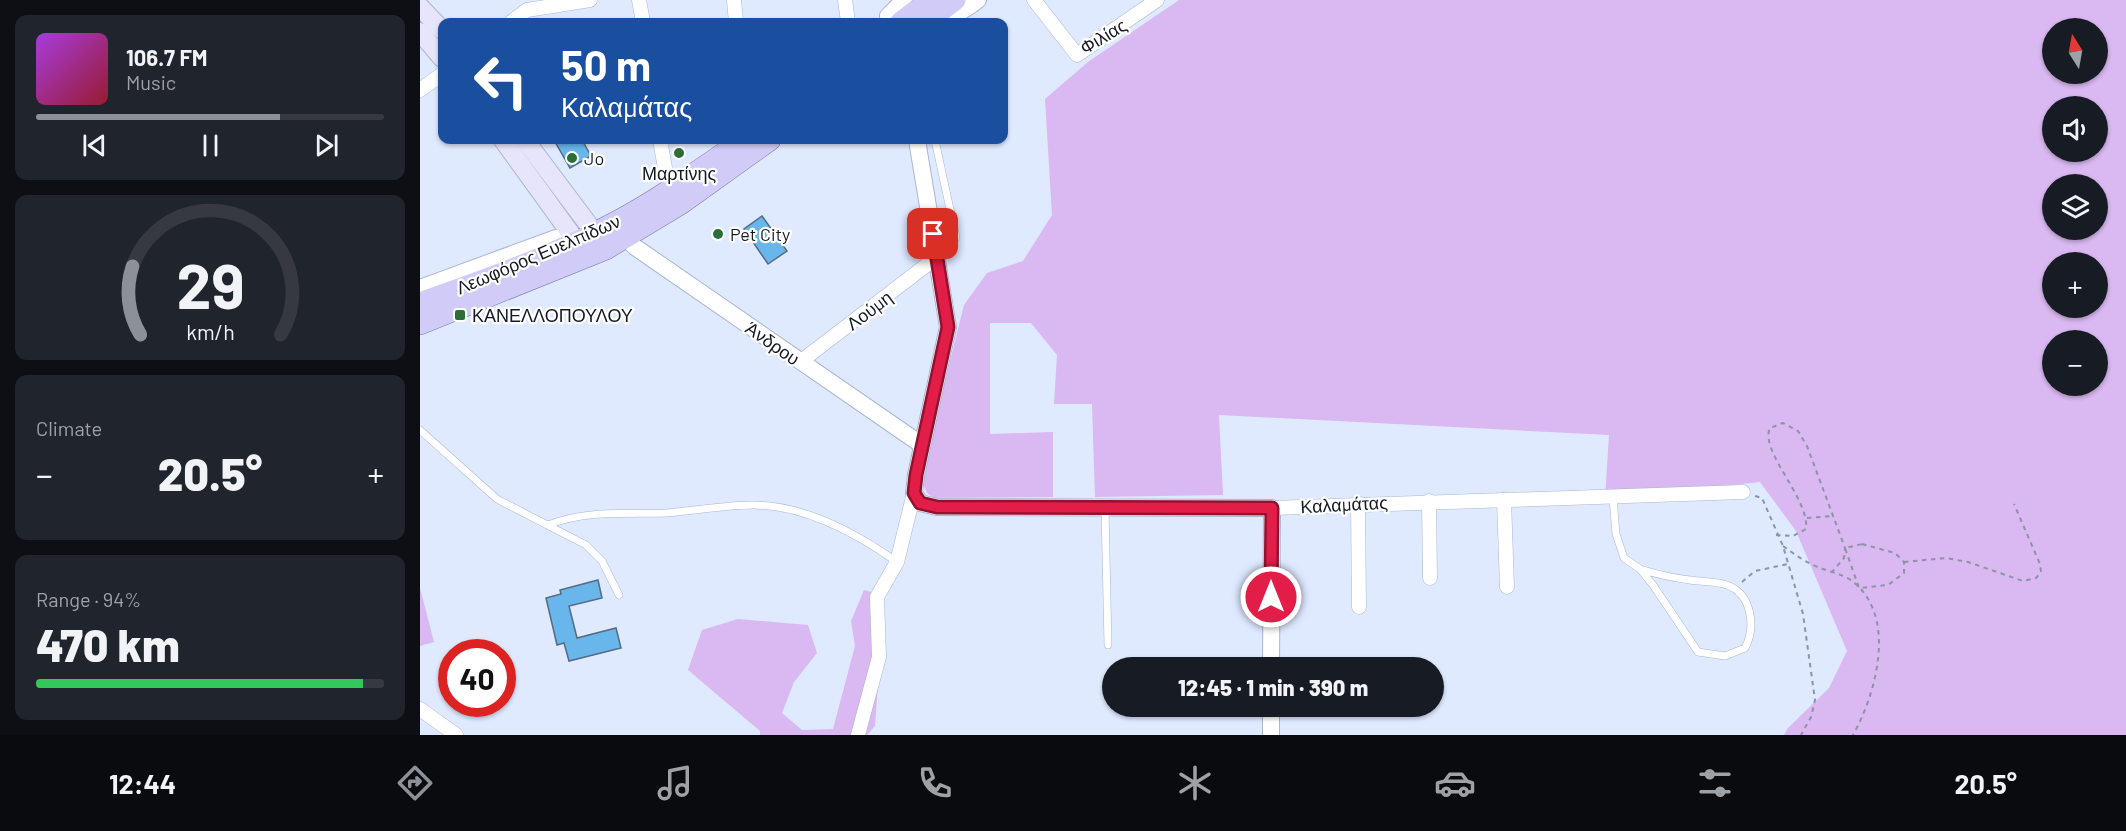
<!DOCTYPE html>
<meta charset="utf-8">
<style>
:root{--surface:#171b24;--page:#20242c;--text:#f1f3f6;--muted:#9ea1a6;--line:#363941;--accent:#8c9099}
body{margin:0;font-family:Barlow,sans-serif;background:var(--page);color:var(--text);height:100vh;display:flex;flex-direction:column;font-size:22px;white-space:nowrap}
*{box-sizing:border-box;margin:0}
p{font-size:20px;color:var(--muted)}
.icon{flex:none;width:33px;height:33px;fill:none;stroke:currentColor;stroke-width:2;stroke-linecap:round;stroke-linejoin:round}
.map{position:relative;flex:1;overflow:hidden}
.side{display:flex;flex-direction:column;gap:15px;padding:15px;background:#0d0f14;width:420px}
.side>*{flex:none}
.top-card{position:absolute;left:18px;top:18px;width:570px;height:126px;border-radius:12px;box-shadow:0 2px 4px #0004;background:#1a4fa0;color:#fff;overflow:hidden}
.needle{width:39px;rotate:349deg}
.tools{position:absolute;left:1622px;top:18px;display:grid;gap:12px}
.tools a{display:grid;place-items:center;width:66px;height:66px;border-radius:50%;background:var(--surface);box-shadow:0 2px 4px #0004;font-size:30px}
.speed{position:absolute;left:18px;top:639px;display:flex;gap:12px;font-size:30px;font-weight:700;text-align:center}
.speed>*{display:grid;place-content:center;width:78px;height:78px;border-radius:50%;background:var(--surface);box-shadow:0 2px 4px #0004;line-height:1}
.speed .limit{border:9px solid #d22;background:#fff;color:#111}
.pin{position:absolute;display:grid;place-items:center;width:51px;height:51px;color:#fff;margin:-26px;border-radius:12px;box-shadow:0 3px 9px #0006}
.me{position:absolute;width:66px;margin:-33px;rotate:0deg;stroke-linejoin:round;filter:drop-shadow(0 0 4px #0008)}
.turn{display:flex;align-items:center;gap:21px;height:126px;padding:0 24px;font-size:27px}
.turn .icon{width:78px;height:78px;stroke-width:2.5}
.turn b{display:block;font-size:42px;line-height:51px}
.big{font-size:45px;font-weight:800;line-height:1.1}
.side .card{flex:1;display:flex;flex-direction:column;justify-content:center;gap:9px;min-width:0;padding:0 21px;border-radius:12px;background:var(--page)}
.side .dial{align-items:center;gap:0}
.dial svg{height:156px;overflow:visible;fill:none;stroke:var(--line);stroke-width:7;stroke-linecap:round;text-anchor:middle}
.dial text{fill:var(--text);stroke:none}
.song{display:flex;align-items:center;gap:18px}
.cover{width:72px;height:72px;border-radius:9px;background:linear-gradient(135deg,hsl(280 70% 55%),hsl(350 70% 35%))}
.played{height:6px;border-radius:3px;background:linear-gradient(90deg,var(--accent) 70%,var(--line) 70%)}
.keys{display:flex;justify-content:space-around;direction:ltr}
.heat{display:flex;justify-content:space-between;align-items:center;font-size:33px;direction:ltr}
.charge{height:9px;border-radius:4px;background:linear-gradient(90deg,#34c759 94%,var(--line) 0)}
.trip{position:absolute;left:682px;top:657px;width:342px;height:60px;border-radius:30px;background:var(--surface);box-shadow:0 2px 4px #0004;font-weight:800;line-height:60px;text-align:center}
.tab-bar{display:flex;height:96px;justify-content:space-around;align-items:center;background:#090b0e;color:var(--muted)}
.tab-bar .icon{width:42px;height:42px}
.tab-bar .selected{color:var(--accent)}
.tab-bar b{font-size:27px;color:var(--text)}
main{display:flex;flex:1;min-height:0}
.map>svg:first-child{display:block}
</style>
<main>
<section class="side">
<div class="card">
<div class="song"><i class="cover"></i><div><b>106.7 FM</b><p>Music</p></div></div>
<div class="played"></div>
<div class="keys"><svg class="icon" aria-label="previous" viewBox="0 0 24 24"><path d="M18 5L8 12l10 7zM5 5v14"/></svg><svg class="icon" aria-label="pause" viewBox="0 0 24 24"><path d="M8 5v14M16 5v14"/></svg><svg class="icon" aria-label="next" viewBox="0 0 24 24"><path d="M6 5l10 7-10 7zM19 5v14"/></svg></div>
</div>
<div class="card dial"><svg viewBox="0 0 100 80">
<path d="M14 69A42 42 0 1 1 86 69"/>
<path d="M14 69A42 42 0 0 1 10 34" stroke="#8c9099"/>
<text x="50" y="56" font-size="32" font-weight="700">29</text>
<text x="50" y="72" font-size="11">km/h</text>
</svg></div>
<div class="card"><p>Climate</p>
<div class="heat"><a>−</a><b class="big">20.5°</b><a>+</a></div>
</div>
<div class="card"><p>Range · 94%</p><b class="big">470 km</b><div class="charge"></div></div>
</section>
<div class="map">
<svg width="1706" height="735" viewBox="0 0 1706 735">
<rect width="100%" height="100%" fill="#dfe9ff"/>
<g fill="#dab8f1" fill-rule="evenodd">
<path d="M 759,0 L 1706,0 L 1706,735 L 1364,735 L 1367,729 L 1409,688 L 1427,651 L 1376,531 L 1340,482 L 1185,499 L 1189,435 L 799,415 L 803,495 L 675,497 L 672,404 L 634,404 L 637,355 L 611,323 L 570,323 L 570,434 L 633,432 L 633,497 L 514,498 L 507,493 L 503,484 L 507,454 L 544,305 L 567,273 L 603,261 L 632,215 L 625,99 L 668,62 ZM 1632,28 L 1677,28 L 1677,74 L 1632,74 ZM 1632,106 L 1677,106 L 1677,152 L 1632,152 ZM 1632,184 L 1677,184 L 1677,230 L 1632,230 ZM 1632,262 L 1677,262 L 1677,308 L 1632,308 ZM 1632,340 L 1677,340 L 1677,386 L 1632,386 Z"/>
<path d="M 0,588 L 14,642 L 0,646 Z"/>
<path d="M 444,590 L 455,593 L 463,613 L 455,726 L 447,735 L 340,735 L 340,731 L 268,670 L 282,630 L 318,619 L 388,625 L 397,653 L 374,682 L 362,713 L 382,730 L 413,729 L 435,646 L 431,621 Z"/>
</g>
<g fill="#69b6ec" stroke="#556c7e" stroke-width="1.5">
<path d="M 134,140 L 162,140 L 171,156 L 150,168 Z"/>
<path d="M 342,216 L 367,251 L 348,264 L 324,229 Z"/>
<path d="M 178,580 L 182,598 L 149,606 L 157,638 L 196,628 L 201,648 L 149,661 L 144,643 L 137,645 L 126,598 L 141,594 L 140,590 Z"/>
</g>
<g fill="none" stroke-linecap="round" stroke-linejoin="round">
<defs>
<g id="service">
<path d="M 515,140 L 536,237 L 529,253 L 518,257"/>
<path d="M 0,430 L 77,499 L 166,545 L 182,561 L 199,595"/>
<path d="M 1193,498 L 1196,534 L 1204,558 L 1220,569 L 1233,585 L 1278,652 L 1305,656 L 1325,648 C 1336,627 1332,594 1307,585 C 1296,581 1282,582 1270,580 C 1253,578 1236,574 1220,569"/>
<path d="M 685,509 L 688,645"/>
<path d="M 128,525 C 166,510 206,514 246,513 C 275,511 304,505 333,505 C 384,505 436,533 477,562"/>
</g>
<g id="minor">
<path d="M 219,0 L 223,22"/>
<path d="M 314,0 L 316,22"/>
<path d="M 425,0 L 428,22"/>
<path d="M 614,0 L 657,55 L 737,0"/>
<path d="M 91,22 L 107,10 L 170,0"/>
<path d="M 0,90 L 22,74"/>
<path d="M 240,140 L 245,168 L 252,189"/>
<path d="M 380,362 L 517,257"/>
<path d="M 1084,500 L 1087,587"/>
<path d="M 1009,501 L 1010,578"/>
<path d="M 938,503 L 939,607"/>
<path d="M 852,508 L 1323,492"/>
<path d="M 0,709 L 36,735"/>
<path d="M 438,735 L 459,657 L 457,597 L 477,562 L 494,493"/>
</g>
<g id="tertiary">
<path d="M 517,14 C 535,17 544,11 558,0"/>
<path d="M 469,22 L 468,16 L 484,0"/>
<path d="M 497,140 L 528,327 L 496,475 L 494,493 L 500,503 L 517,507 L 852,508 L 851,668"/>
<path d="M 206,238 L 215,247 L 502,445"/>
<path d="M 0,288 L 136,238 L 157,242"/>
<path d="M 851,706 L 851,735"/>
</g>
<g id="secondary">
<path d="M 0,7 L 22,30"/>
<path d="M 0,32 L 22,58"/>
<path d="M 83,140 L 164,252"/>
<path d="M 105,140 L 183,244"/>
</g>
<g id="primary">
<path d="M 481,22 L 510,0"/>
<path d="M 506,22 L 535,0"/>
<path d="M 0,303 C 66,279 134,256 196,222 C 241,198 282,168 323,140"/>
<path d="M 0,324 L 186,249 L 262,203 L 350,140"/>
</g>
</defs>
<use href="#service" stroke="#aab7d0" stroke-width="8"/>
<use href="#minor" stroke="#aab7d0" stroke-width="15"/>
<use href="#tertiary" stroke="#aab7d0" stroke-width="18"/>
<use href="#secondary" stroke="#aab7d0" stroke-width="20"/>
<use href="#primary" stroke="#7977a9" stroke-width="22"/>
<g stroke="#8c94a5" stroke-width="2" stroke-dasharray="4.5 4.5" stroke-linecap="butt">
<path d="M 1335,496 L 1342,498 L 1363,546 L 1383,614 L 1395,700 L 1391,717 L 1381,735"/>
<path d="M 1387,518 L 1411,516"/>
<path d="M 1356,535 L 1373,536 L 1386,529 C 1390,499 1339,451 1350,428 L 1363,423 L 1378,431 L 1387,446 L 1425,548 L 1424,558 L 1412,572"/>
<path d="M 1442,544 L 1475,553 L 1484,562 L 1484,573 L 1468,585 L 1439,588 L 1425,548 Z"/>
<path d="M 1363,546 C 1374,554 1385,562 1398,567 C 1409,572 1423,574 1432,581 C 1478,616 1456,694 1433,735"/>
<path d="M 1484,562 L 1526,558 L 1548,562 L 1603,581 L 1616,578 L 1621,572 L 1620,564 L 1594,504"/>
<path d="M 1322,582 L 1335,571 L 1368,564"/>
</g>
<use href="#service" stroke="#fff" stroke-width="7"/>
<use href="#minor" stroke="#fff" stroke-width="14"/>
<use href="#tertiary" stroke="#fff" stroke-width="16"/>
<use href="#secondary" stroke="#e7e5fb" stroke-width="18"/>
<use href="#primary" stroke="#d0cbf7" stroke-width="21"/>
</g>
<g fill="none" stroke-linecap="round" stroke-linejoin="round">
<defs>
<path id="route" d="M 513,234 L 528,327 L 496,475 L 494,493 L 500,503 L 517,507 L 852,508 L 851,597"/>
</defs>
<use href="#route" stroke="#92132f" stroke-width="15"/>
<use href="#route" stroke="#e11d48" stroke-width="10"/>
</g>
<g fill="#2c6e38" stroke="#fff" stroke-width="2">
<circle cx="259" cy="153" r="6"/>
<circle cx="152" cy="158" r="6"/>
<circle cx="298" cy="234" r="6"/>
<rect x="34" y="309" width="12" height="12" rx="3"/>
</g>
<g text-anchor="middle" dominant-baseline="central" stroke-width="4.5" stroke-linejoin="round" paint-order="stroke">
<g font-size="18" fill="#141922" stroke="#fff">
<text transform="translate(683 36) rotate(-31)">Φιλίας</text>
<text transform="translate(118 254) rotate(-23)">Λεωφόρος Ευελπίδων</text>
<text transform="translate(449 310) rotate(-37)">Λούμη</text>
<text transform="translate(353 343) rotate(35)">Άνδρου</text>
<text transform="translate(924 504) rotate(-3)">Καλαμάτας</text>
</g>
<g font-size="18" fill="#141922" stroke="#fff" text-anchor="start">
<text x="164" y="158">Jo</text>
<text x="259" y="173" text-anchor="middle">Μαρτίνης</text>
<text x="310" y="234">Pet City</text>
<text x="52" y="315">ΚΑΝΕΛΛΟΠΟΥΛΟΥ</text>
</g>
</g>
</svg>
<div class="tools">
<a><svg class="needle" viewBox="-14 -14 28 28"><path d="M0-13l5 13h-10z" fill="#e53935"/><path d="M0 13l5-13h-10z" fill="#9ea1a6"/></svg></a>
<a><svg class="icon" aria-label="sound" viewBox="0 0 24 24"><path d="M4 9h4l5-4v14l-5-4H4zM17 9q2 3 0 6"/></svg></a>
<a><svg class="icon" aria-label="layers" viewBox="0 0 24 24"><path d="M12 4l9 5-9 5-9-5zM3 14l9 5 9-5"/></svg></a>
<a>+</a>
<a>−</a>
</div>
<div class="speed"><div class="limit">40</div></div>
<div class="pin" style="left:513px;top:234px;background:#d93025"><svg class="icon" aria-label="arrive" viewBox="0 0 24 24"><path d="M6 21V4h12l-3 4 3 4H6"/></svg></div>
<svg class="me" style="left:851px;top:597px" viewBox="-20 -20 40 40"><circle r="17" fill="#e11d48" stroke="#fff" stroke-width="3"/><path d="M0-11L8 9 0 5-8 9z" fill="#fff"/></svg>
<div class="trip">12:45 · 1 min · 390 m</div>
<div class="top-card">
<div class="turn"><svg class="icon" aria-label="left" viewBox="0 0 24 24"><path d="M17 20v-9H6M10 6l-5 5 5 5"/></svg><div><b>50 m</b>Καλαμάτας</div></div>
</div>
</div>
</main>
<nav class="tab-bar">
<b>12:44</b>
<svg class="icon selected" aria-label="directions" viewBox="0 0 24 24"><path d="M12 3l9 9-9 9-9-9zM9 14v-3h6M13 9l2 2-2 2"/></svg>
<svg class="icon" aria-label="music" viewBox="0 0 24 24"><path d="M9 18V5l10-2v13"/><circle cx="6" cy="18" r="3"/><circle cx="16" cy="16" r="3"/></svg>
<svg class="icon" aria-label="phone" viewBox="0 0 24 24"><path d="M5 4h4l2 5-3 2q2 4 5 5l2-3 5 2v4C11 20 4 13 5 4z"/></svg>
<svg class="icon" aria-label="climate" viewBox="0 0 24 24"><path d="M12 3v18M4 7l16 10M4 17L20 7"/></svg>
<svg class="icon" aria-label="car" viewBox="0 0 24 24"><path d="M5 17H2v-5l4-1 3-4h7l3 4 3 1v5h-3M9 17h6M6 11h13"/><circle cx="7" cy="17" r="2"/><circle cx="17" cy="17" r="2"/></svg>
<svg class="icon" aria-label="filters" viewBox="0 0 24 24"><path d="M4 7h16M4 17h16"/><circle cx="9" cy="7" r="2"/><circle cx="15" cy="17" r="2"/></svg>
<b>20.5°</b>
</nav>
